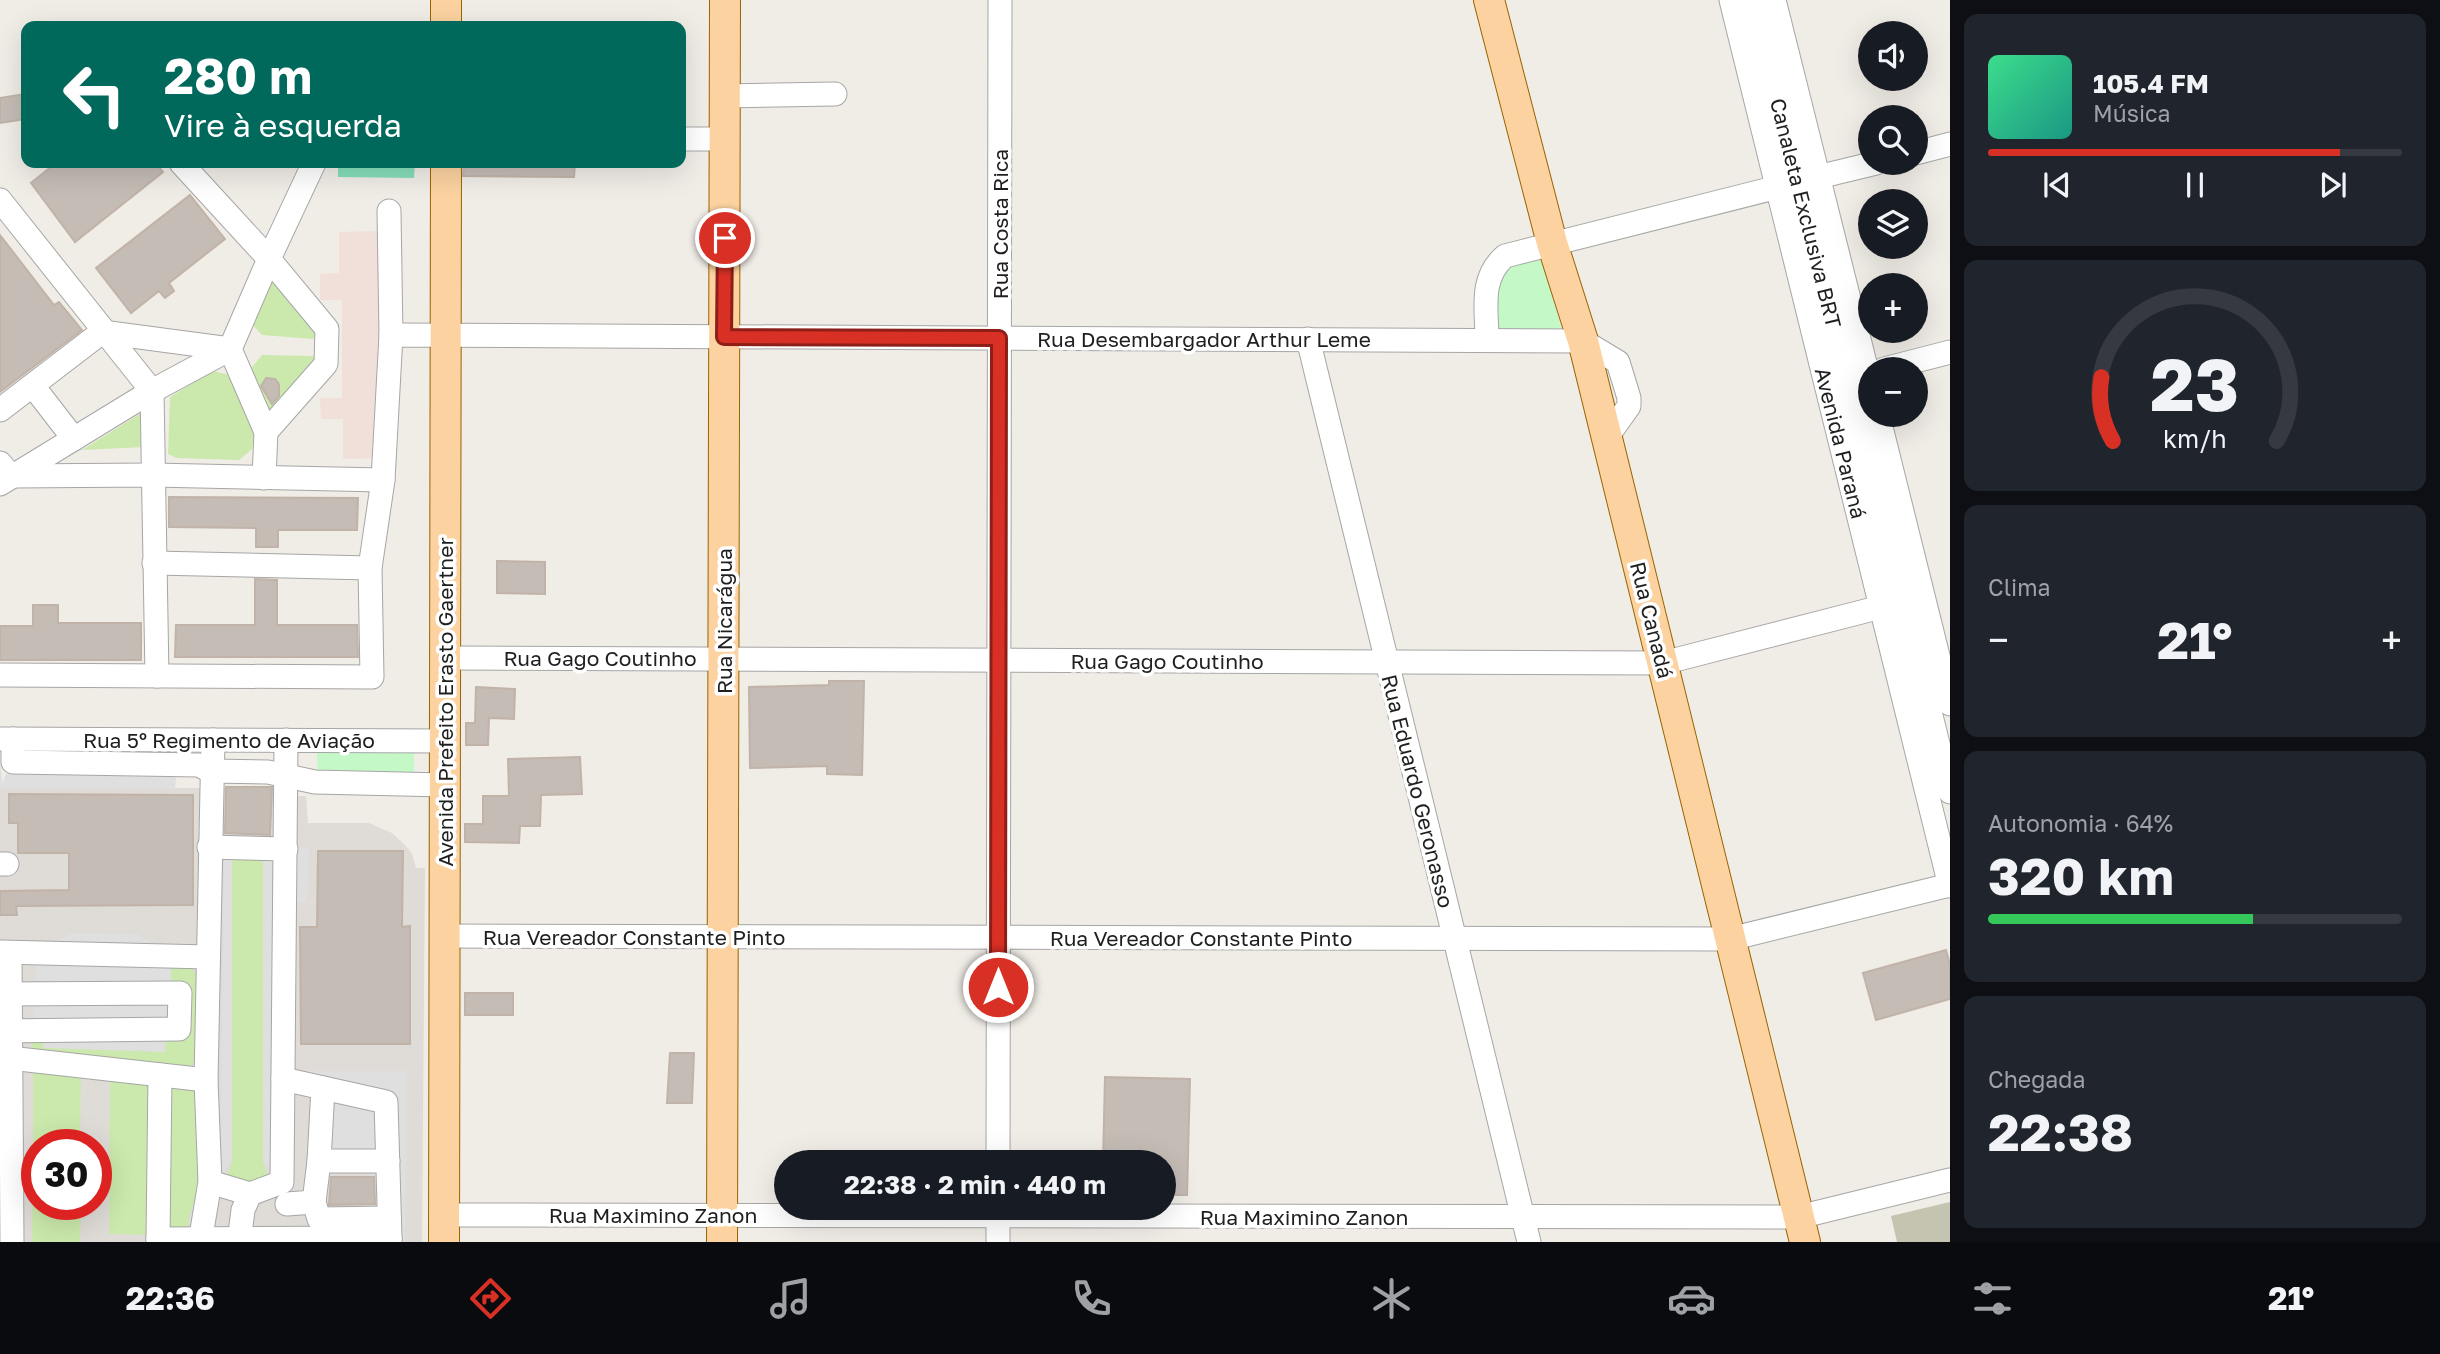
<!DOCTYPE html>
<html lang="pt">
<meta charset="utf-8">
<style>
:root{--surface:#171b24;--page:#20242c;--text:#f1f3f6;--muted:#9ea1a6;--line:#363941;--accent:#d93025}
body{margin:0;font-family:"Golos Text",sans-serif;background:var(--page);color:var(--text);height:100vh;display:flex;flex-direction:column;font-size:26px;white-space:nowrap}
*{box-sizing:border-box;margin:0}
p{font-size:23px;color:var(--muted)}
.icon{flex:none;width:38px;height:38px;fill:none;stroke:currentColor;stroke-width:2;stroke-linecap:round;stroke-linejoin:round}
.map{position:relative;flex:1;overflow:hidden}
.side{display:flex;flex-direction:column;gap:14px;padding:14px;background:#0d0f14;width:490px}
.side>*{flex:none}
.banner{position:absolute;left:21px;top:21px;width:665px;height:147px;border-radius:14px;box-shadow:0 7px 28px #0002;background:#00695c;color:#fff;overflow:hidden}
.buttons{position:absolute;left:1858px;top:21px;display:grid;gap:14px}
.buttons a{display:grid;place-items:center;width:70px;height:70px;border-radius:50%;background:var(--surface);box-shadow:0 7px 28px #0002;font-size:35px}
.speed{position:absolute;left:21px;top:1129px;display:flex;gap:14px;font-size:35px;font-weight:700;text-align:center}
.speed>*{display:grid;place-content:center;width:91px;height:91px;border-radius:50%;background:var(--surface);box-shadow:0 7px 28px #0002;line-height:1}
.speed .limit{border:10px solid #d22;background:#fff;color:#111}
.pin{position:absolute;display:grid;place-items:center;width:60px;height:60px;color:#fff;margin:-30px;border:4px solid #fff;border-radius:50%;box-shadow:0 2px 7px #0007}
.me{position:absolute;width:77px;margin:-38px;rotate:0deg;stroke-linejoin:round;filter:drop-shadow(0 0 5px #0008)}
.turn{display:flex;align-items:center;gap:24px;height:147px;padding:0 28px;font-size:32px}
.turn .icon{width:91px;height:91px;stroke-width:2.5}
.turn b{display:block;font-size:49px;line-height:60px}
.big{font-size:52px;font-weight:700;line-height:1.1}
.side .widget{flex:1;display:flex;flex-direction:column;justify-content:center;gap:10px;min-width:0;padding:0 24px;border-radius:14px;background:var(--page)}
.side .dial{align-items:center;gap:0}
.dial svg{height:182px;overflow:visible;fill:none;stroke:var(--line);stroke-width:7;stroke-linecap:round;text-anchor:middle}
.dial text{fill:var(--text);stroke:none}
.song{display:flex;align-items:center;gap:21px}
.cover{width:84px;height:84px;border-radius:10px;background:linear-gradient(135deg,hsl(150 70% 55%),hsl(170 70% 35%))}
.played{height:7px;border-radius:4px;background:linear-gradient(90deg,var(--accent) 85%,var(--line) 85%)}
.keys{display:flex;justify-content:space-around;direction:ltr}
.heat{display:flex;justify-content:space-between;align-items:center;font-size:38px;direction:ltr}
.charge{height:10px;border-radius:5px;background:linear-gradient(90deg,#34c759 64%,var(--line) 0)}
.trip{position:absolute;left:774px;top:1150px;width:402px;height:70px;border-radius:35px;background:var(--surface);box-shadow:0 7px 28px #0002;font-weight:700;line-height:70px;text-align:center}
.tab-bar{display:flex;height:112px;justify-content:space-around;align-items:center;background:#090b0e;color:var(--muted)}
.tab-bar .icon{width:49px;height:49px}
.tab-bar .selected{color:var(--accent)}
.tab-bar b{font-size:32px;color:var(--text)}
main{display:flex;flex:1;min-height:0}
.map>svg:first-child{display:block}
</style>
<main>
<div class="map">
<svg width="1950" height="1242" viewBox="0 0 1950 1242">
<rect width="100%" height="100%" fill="#f0ece6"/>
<path fill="#f1dfd9" d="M 378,231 L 379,458 L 343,459 L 343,419 L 321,419 L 320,398 L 342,398 L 342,300 L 320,300 L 320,274 L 339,273 L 339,232 Z"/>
<path fill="#dfdcd7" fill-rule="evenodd" d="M 0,788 L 279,788 L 280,796 L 306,796 L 308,823 L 369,823 L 392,833 L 405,845 L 412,854 L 416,868 L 425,868 L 422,1242 L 0,1242 ZM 37,1144 L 96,1144 L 96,1204 L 37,1204 Z"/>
<path fill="#c4c4b1" d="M 1950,1202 L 1950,1242 L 1897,1242 L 1891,1216 Z"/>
<g fill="#cbe9ac">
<path d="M 271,278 L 319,334 L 313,339 L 262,335 L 250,322 Z"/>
<path d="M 262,355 L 315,356 L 318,364 L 272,423 L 248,372 Z"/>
<path d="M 212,371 L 236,376 L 256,422 L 252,449 L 239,460 L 177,458 L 168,454 L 170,397 Z"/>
<path d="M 143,412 L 144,447 L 82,450 Z"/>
<path d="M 232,854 L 263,854 L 263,1162 L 268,1175 L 262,1182 L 233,1182 L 227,1175 L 232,1162 Z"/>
<path d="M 171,967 L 192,969 L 200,978 L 195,1064 L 183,1068 L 32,1051 L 32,1043 L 38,1037 L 166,1037 Z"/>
<path d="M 33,1073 L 81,1073 L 80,1144 L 37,1144 L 37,1149 L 33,1149 Z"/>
<path d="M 110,1078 L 155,1079 L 152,1235 L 109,1234 Z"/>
<path d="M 163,1083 L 199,1083 L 197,1194 L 189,1216 L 188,1234 L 160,1234 Z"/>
<path d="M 33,1153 L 37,1153 L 37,1204 L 81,1204 L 80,1242 L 32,1242 Z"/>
</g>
<g fill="#c4f9c7">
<path d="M 1541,253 L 1563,335 L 1498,334 L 1495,286 L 1505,266 Z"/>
<path d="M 317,753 L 414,753 L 414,772 L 318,773 Z"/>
</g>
<path fill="#85deba" d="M 338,163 L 415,163 L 414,178 L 338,177 Z"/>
<g fill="#dfdfdf">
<path d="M 0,756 L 2,784 L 6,774 L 176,777 L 175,789 L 0,788 Z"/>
<path d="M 295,848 L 309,848 L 307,902 L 293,902 Z"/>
<path d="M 232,854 L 232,1162 L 220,1175 L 224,857 Z"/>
<path d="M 263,854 L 277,860 L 275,1177 L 263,1162 Z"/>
<path d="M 72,933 L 138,934 L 152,944 L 51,945 Z"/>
<path d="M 36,963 L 171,967 L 171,985 L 35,981 Z"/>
<path d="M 35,999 L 174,1000 L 174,1025 L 34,1024 Z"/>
<path d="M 166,1037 L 165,1052 L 43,1048 L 44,1039 Z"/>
<path d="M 309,1071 L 407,1071 L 405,1242 L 389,1242 L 390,1161 L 312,1161 Z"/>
</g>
<g fill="#c4bcb5" stroke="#c1b3a8" stroke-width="2">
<path d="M 26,94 L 26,119 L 0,123 L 0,98 Z"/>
<path d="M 56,163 L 156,163 L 163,172 L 75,242 L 31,183 Z"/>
<path d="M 464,163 L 575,163 L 574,177 L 463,176 Z"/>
<path d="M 190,195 L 225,239 L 169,283 L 174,291 L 165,298 L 159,291 L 131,313 L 96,268 Z"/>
<path d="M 0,235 L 54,305 L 59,302 L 82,330 L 0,392 Z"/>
<path d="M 266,378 L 275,379 L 279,384 L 279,396 L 272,404 L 261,386 Z"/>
<path d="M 169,497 L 358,498 L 357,530 L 278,530 L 278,547 L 256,547 L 256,528 L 169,527 Z"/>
<path d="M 497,561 L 545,562 L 545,594 L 497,593 Z"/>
<path d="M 255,579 L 277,580 L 277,625 L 357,625 L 358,657 L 175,657 L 176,625 L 255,625 Z"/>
<path d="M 33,605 L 58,605 L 58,623 L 141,623 L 141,660 L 0,660 L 0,626 L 33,626 Z"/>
<path d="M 829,681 L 864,681 L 862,775 L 827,774 L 827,766 L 750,768 L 749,687 L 829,685 Z"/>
<path d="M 476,687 L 515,689 L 514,719 L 489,718 L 488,745 L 466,745 L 466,723 L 475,723 Z"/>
<path d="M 580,757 L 582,794 L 541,795 L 540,826 L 520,826 L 519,843 L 465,842 L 465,824 L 483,824 L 483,796 L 509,796 L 508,759 Z"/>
<path d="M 226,787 L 272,787 L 270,835 L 225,833 Z"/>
<path d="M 9,794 L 193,795 L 193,905 L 16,906 L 17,915 L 0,915 L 0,891 L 69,890 L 69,853 L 18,853 L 18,823 L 9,823 Z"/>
<path d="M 318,851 L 403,851 L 402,927 L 410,926 L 410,1044 L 301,1044 L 300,927 L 317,927 Z"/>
<path d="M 1946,950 L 1950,965 L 1950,999 L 1876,1020 L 1863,973 Z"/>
<rect x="465" y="993" width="48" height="22"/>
<path d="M 670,1053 L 694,1053 L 692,1103 L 667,1103 Z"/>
<path d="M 1105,1077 L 1190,1079 L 1187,1195 L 1164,1195 L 1164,1162 L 1103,1162 Z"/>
<path d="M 331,1177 L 374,1177 L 375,1204 L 329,1205 Z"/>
</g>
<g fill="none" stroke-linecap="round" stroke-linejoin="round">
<defs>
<g id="minor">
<path d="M 1731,0 L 1950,886"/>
<path d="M 1753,0 L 1950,792"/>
<path d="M 1774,0 L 1871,387"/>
<path d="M 725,96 L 835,94"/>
<path d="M 681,139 L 725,139"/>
<path d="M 1916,153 L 1950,144"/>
<path d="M 1818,177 L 1876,163"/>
<path d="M 0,200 L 152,391 L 157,676"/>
<path d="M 389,211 L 391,335"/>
<path d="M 1308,339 L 1529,1242"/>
<path d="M 1487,340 C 1487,309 1479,279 1505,256 L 1778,187"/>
<path d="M 1884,369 L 1950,352"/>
<path d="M 33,386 L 74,439"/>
<path d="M 0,410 L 102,332 L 230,349 L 266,432 L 264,478"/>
<path d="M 1878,415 L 1950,704"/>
<path d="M 266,432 L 326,364 L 327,329 L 269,259 L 314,163"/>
<path d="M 0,463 L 11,476 L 153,475 L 383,480"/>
<path d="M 0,484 L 152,391 L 230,349 L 269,259 L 181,163"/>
<path d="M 154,563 L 370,568"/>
<path d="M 445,658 L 1663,663 L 1881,607"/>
<path d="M 0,675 L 372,677 L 370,568 L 383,480 L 391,335 L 1583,341 L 1618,362 L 1629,398 L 1629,406 L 1607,437"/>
<path d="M 0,739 L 445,741"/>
<path d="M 13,739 L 13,762 L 199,765 L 210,771 L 268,772 L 315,782 L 445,785"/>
<path d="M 209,847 L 286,849"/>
<path d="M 0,864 L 7,864"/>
<path d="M 445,936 L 1730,939 L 1950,885"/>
<path d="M 0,952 L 208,957"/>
<path d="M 10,953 L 12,1242"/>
<path d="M 0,994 L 180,993 L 179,1029 L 0,1031"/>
<path d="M 0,1057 L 206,1080"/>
<path d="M 283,1079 L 386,1102 L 390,1238"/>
<path d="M 319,1161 L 323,1088"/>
<path d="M 998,1162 L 1000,0"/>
<path d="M 210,1182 L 250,1194"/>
<path d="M 314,1202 L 319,1219 L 389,1218"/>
<path d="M 287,1204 L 314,1202 L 319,1161 L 388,1161"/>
<path d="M 444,1215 L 1799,1217 L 1950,1180"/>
<path d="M 158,1239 L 160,1075"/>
<path d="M 158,1242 L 158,1239 L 390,1238 L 390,1242"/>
<path d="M 200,1242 L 210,1182 L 206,1080 L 213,740"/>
<path d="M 239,1242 L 243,1210 L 250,1194 L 282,1182 L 286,740"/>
<path d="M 998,1242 L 998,1208"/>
</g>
<g id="major">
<path d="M 1489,0 L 1552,243 L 1583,341 L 1805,1242"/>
<path d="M 446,26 L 446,0"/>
<path d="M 444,1242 L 446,163"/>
<path d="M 722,1242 L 725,0"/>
</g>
</defs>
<use href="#minor" stroke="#a6a6a6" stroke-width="25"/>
<use href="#major" stroke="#996402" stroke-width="32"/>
<use href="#minor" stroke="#fff" stroke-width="23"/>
<use href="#major" stroke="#fbd2a0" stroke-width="30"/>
</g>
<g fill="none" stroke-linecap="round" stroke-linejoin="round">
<defs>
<path id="route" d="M 725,238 L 724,337 L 999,338 L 998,987"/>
</defs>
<use href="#route" stroke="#8d1f18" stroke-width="18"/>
<use href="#route" stroke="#d93025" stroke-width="12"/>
</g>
<g text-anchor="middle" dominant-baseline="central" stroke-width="7" stroke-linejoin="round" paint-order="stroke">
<g font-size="21" fill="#1f1f1f" stroke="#fff">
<text transform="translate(1806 213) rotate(76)">Canaleta Exclusiva BRT</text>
<text transform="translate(1000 224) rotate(-90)">Rua Costa Rica</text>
<text x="1204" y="339">Rua Desembargador Arthur Leme</text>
<text transform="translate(1841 443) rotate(76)">Avenida Paraná</text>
<text transform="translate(1652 620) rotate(76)">Rua Canadá</text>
<text transform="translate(724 621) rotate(-90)">Rua Nicarágua</text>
<text x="600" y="658">Rua Gago Coutinho</text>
<text x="1167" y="661">Rua Gago Coutinho</text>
<text transform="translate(445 702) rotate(-90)">Avenida Prefeito Erasto Gaertner</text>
<text x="229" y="740">Rua 5º Regimento de Aviação</text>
<text transform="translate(1418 791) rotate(76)">Rua Eduardo Geronasso</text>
<text x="634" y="937">Rua Vereador Constante Pinto</text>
<text x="1201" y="938">Rua Vereador Constante Pinto</text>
<text x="653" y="1215">Rua Maximino Zanon</text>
<text x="1304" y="1217">Rua Maximino Zanon</text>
</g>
</g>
</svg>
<div class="buttons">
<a><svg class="icon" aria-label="sound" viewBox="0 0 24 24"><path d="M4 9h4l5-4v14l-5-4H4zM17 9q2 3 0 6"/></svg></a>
<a><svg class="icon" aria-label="search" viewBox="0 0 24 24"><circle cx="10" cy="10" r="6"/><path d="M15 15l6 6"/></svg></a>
<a><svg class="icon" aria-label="layers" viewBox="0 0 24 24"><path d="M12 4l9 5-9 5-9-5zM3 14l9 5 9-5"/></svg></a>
<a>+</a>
<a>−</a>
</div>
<div class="speed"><div class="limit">30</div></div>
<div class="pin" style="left:725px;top:238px;background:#d93025"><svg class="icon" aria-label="arrive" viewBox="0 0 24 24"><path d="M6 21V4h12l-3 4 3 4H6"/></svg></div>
<svg class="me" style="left:998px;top:987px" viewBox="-20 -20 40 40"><circle r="17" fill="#d93025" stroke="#fff" stroke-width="3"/><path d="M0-11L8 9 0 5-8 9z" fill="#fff"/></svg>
<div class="trip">22:38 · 2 min · 440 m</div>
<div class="banner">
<div class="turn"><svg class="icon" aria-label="left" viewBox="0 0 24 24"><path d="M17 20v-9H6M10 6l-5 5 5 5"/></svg><div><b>280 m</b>Vire à esquerda</div></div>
</div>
</div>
<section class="side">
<div class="widget">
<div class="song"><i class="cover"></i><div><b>105.4 FM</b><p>Música</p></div></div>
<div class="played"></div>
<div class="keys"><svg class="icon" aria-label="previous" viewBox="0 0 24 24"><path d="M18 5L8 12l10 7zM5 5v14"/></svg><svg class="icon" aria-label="pause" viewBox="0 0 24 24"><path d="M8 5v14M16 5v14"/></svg><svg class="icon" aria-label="next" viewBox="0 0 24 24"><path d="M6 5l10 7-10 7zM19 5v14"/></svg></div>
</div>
<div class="widget dial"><svg viewBox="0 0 100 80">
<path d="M14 69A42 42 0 1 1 86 69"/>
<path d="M14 69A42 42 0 0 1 9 41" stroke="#d93025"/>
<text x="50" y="56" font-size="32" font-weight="700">23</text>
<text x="50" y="72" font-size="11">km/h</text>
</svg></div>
<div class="widget"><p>Clima</p>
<div class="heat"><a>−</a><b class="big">21°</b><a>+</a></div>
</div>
<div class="widget"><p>Autonomia · 64%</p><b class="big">320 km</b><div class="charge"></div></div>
<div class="widget"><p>Chegada</p><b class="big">22:38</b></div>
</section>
</main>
<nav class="tab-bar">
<b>22:36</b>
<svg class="icon selected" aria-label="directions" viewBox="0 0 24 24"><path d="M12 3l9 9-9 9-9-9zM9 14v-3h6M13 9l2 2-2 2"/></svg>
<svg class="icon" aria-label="music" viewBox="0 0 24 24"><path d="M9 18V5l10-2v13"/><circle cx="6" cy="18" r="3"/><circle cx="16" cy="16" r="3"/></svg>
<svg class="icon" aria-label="phone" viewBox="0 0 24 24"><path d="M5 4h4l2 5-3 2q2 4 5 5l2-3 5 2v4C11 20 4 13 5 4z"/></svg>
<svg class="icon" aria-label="climate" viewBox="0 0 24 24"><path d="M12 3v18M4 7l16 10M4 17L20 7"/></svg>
<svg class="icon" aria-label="car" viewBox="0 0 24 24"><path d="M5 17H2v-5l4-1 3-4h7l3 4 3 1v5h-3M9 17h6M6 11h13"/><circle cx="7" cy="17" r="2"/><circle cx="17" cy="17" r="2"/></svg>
<svg class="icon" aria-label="filters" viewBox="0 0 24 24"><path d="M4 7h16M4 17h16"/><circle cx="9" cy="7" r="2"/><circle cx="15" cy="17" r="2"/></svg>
<b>21°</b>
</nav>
